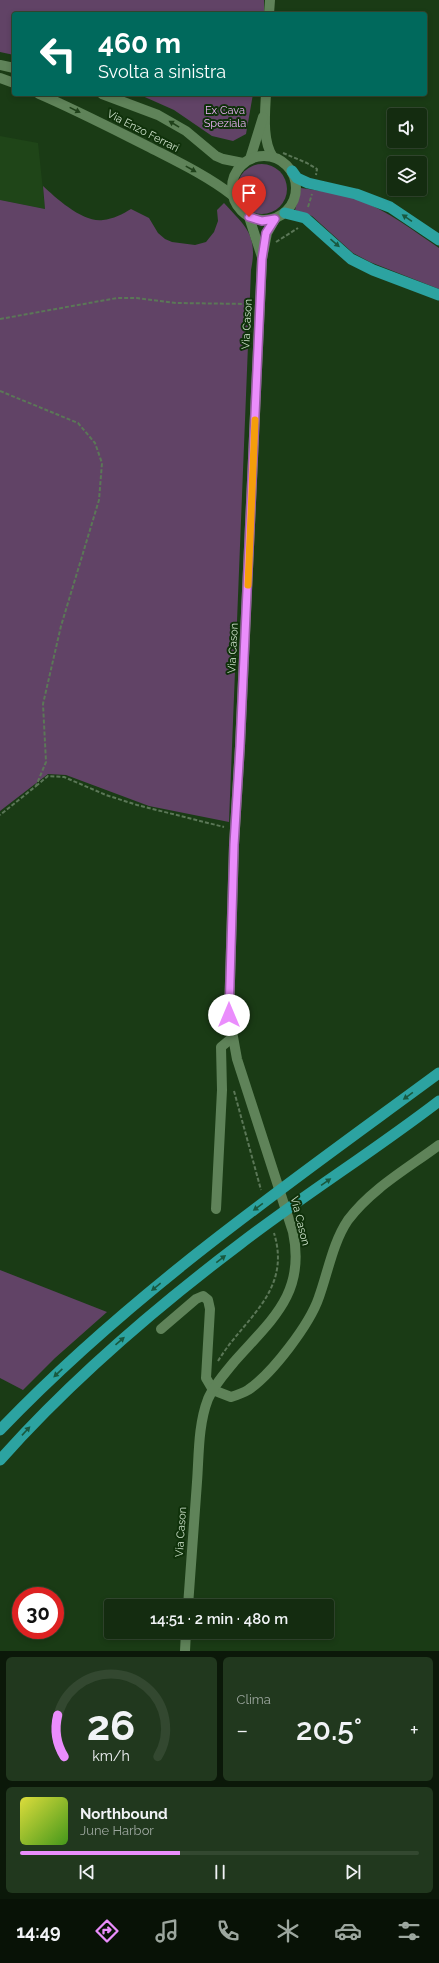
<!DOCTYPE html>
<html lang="it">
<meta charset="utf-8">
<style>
:root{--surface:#142c10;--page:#21381e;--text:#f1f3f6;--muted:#9da79f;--line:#334830;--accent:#ea8dfc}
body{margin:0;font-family:Raleway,sans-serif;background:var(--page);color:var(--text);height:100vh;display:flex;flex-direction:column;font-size:15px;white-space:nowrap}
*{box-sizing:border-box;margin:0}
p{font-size:13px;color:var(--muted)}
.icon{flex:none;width:22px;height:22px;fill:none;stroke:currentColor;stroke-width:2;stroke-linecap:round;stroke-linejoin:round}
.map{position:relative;height:1651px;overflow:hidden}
.details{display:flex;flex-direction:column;gap:6px;padding:6px;background:#0b1809;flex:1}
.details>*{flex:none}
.guide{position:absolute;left:12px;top:12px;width:415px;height:84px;border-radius:4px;box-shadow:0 2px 6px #0003,0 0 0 1px var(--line);background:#00695c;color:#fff;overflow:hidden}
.controls{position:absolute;left:387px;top:108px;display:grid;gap:8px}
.controls a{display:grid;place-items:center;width:40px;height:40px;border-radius:4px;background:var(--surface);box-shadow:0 2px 6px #0003,0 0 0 1px var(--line);font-size:20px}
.speed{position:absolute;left:12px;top:1587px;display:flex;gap:8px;font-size:20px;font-weight:700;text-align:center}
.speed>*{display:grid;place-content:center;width:52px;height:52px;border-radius:50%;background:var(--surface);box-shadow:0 2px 6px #0003,0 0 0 1px var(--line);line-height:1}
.speed .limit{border:6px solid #d22;background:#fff;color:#111}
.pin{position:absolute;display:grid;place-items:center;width:34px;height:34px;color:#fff;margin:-41px -17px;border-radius:50% 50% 50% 0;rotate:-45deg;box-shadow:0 0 4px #0007}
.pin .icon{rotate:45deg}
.me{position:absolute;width:44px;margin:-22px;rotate:0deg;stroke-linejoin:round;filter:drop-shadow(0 0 3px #0008)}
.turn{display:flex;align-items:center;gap:14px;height:84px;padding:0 20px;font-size:18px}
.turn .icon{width:52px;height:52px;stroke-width:2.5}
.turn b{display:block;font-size:28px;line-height:34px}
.big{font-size:30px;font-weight:600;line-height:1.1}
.details .tile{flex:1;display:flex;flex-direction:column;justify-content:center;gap:6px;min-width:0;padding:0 14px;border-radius:6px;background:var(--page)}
.details .dial{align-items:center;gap:0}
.dial svg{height:104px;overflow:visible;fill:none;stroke:var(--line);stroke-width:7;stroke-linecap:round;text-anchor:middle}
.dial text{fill:var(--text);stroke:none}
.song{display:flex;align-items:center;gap:12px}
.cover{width:48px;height:48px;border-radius:6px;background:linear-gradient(135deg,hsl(60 70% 55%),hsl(100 70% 35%))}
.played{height:4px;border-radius:2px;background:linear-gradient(90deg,var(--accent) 40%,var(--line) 40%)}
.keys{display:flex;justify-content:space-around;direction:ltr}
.heat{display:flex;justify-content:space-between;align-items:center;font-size:22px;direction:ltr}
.details .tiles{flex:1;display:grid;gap:6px;grid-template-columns:1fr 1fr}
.tile:last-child{grid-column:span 2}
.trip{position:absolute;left:104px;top:1599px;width:230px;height:40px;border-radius:4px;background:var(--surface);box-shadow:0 2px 6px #0003,0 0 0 1px var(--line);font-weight:600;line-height:40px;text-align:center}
.menu{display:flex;height:64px;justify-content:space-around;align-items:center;background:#081206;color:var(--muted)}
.menu .icon{width:28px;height:28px}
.menu .active{color:var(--accent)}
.menu b{font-size:18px;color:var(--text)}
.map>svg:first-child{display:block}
</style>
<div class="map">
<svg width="439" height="1651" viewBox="0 0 439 1651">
<rect width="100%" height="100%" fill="#1a3b15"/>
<path fill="#1f4518" d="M 0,136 L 38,143 L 45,209 L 0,200 Z"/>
<g fill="#614366">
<path d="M 0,0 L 264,0 L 264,14 L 14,14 L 14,55 L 0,52 Z"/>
<path d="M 138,94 L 253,94 L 246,134 L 233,141 L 212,136 L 174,110 Z"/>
<circle cx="262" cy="189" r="25"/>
<path d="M 43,186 C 56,198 83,223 103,220 C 113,219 123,214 131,209 L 149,218 L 158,233 L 165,239 L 172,242 L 195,245 L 206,242 L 214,232 L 218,221 L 217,210 L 224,203 C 246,227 258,235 251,270 L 229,822 L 149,806 L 66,775 L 48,774 L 0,811 L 0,200 L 45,209 Z"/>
<path d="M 301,188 C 321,191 341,193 359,200 C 388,211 414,231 439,248 L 439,289 L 370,262 L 353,253 L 312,216 L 295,210 Z"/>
<path d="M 0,1270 L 107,1312 L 55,1358 L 23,1390 L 0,1378 Z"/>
</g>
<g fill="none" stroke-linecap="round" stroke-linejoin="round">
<g stroke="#5b7757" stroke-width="2" stroke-dasharray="4 2" stroke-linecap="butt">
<path d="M 283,153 L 307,163 L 317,169 L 316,175"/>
<path d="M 308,207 L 312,194"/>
<path d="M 276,242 L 298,228"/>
<path d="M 0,319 L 117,298 L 137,298 L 176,303 L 249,304"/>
<path d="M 0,391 L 78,423 L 95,443 L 102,463 L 99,500 L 61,626 L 43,704 L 46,762 L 36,786 L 0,815"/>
<path d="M 36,786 L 48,776 L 64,777 L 106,795 L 137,805 L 224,827"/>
<path d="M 234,1091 L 261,1190"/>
<path d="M 218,1361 C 244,1318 292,1292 274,1233"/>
</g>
<g stroke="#5f8359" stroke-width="10">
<path d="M 249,217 L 262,257"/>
<path d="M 216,1209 L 222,1090 L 221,1047 L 232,1038"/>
<path d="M 161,1329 L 196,1299 L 203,1296 L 208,1300 L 210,1309 L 206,1378 L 213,1390 L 231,1397 C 237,1395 243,1393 248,1390 C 272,1374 310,1324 319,1297 C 328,1272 333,1242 348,1220 C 371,1189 408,1168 439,1145"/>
<path d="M 188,1606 C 191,1565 194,1524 197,1482 C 199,1455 198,1425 208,1399 C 214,1385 225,1373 234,1362 C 271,1320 306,1294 293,1232 L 237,1059 L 229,1015 L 234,845 L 240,746 L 262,259 L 267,233 L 275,219"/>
<path d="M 185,1651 L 186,1632"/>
</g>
<g stroke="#5f8359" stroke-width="10">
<path d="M 269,14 L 270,0"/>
<path d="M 266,94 C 265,113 262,141 273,157"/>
<path d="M 250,159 L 263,117"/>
</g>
<g stroke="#5f8359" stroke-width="10">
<path d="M 0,65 L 14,68"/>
<path d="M 0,78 L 14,83"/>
<path d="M 39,94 C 76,110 111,128 147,146 C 176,161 206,175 232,195"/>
<path d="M 102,94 L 158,115 L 186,131 L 216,156 L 223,159 L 243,163"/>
<circle cx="264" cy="188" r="32"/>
</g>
<g stroke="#2ca3a1" stroke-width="11">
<path d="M 292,171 L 297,178 L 308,183 L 356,194 L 390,207 L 439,240"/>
<path d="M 285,213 L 305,218 L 351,259 L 373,270 L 439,295"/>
<path d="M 0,1430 C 131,1293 287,1185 439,1073"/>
<path d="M 0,1460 C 72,1379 154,1309 240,1244 C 305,1194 374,1151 439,1101"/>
</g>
</g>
<defs><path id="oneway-solid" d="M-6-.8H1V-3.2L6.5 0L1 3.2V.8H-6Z"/></defs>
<g fill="#1f411a">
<use href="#oneway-solid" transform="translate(75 110) rotate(26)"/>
<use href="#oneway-solid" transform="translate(174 124) rotate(-149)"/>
<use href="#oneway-solid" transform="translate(191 169) rotate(29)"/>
</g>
<g fill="#19593f">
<use href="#oneway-solid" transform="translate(407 218) rotate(-146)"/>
<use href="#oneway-solid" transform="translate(335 243) rotate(41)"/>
<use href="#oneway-solid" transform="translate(408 1096) rotate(144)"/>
<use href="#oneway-solid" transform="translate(326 1182) rotate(-35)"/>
<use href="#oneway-solid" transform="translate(258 1207) rotate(144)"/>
<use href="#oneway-solid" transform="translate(221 1259) rotate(-38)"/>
<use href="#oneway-solid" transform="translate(156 1287) rotate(141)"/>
<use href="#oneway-solid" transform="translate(120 1341) rotate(-41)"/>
<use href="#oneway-solid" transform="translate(58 1373) rotate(137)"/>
<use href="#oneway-solid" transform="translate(26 1431) rotate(-47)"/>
</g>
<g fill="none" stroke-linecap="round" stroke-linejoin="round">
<defs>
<path id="route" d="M 229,1015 L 234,845 L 240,746 L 262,259 L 266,233 L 275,219 L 262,221 L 249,217"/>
</defs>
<use href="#route" stroke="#985ca4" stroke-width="10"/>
<use href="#route" stroke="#ea8dfc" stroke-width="7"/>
<path stroke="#f59e0b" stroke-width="7" d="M 248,585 L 255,420"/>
</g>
<g text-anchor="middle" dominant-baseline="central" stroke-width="4" stroke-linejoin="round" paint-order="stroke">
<g font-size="11" fill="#ebb1f6" stroke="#0f310a">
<text x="225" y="110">Ex Cava<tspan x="225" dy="13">Speziala</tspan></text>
</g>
<g font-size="11" fill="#cce0c9" stroke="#0f310a">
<text transform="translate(143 131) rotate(27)">Via Enzo Ferrari</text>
<text transform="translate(247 324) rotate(-87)">Via Cason</text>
<text transform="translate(233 648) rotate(-87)">Via Cason</text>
<text transform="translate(300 1221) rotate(76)">Via Cason</text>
<text transform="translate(181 1532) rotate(-86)">Via Cason</text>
</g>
</g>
</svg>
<div class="controls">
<a><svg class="icon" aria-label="sound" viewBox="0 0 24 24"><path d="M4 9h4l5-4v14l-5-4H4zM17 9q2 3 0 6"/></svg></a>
<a><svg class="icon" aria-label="layers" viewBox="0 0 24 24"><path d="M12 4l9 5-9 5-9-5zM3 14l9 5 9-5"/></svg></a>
</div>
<div class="speed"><div class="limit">30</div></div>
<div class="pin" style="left:249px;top:217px;background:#d93025"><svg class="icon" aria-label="arrive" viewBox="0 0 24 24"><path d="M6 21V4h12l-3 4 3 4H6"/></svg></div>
<svg class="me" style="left:229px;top:1015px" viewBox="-20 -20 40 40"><circle r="19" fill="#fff"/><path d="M0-13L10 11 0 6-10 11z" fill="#ea8dfc"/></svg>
<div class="trip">14:51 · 2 min · 480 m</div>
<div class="guide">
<div class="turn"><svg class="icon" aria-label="left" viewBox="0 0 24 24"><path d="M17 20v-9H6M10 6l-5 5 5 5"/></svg><div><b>460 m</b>Svolta a sinistra</div></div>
</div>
</div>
<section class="details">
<div class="tiles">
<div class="tile dial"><svg viewBox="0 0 100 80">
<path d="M14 69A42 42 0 1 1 86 69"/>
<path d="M14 69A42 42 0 0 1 9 37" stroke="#ea8dfc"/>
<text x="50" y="56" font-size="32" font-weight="700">26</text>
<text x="50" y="72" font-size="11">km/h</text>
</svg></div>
<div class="tile"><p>Clima</p>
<div class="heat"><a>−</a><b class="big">20.5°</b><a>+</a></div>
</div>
<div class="tile">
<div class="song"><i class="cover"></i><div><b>Northbound</b><p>June Harbor</p></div></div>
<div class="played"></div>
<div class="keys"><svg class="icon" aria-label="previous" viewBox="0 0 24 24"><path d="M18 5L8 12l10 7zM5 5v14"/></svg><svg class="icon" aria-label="pause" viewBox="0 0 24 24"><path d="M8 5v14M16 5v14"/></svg><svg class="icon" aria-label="next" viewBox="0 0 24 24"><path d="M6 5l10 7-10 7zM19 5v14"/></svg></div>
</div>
</div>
</section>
<nav class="menu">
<b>14:49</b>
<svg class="icon active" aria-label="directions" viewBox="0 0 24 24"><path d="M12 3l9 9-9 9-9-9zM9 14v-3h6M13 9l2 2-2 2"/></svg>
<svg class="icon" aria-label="music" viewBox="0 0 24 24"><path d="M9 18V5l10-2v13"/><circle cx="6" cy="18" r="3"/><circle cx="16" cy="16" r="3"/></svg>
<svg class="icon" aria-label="phone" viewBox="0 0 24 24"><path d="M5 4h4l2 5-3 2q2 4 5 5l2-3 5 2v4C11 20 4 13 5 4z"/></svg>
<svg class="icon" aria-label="climate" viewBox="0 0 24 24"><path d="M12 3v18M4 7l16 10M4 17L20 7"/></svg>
<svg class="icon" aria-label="car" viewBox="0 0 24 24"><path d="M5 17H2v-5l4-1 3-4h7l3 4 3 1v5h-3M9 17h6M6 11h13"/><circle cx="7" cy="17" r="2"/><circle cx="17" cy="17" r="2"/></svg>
<svg class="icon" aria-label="filters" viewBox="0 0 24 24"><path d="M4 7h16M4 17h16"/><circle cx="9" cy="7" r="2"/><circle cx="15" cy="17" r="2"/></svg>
</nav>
